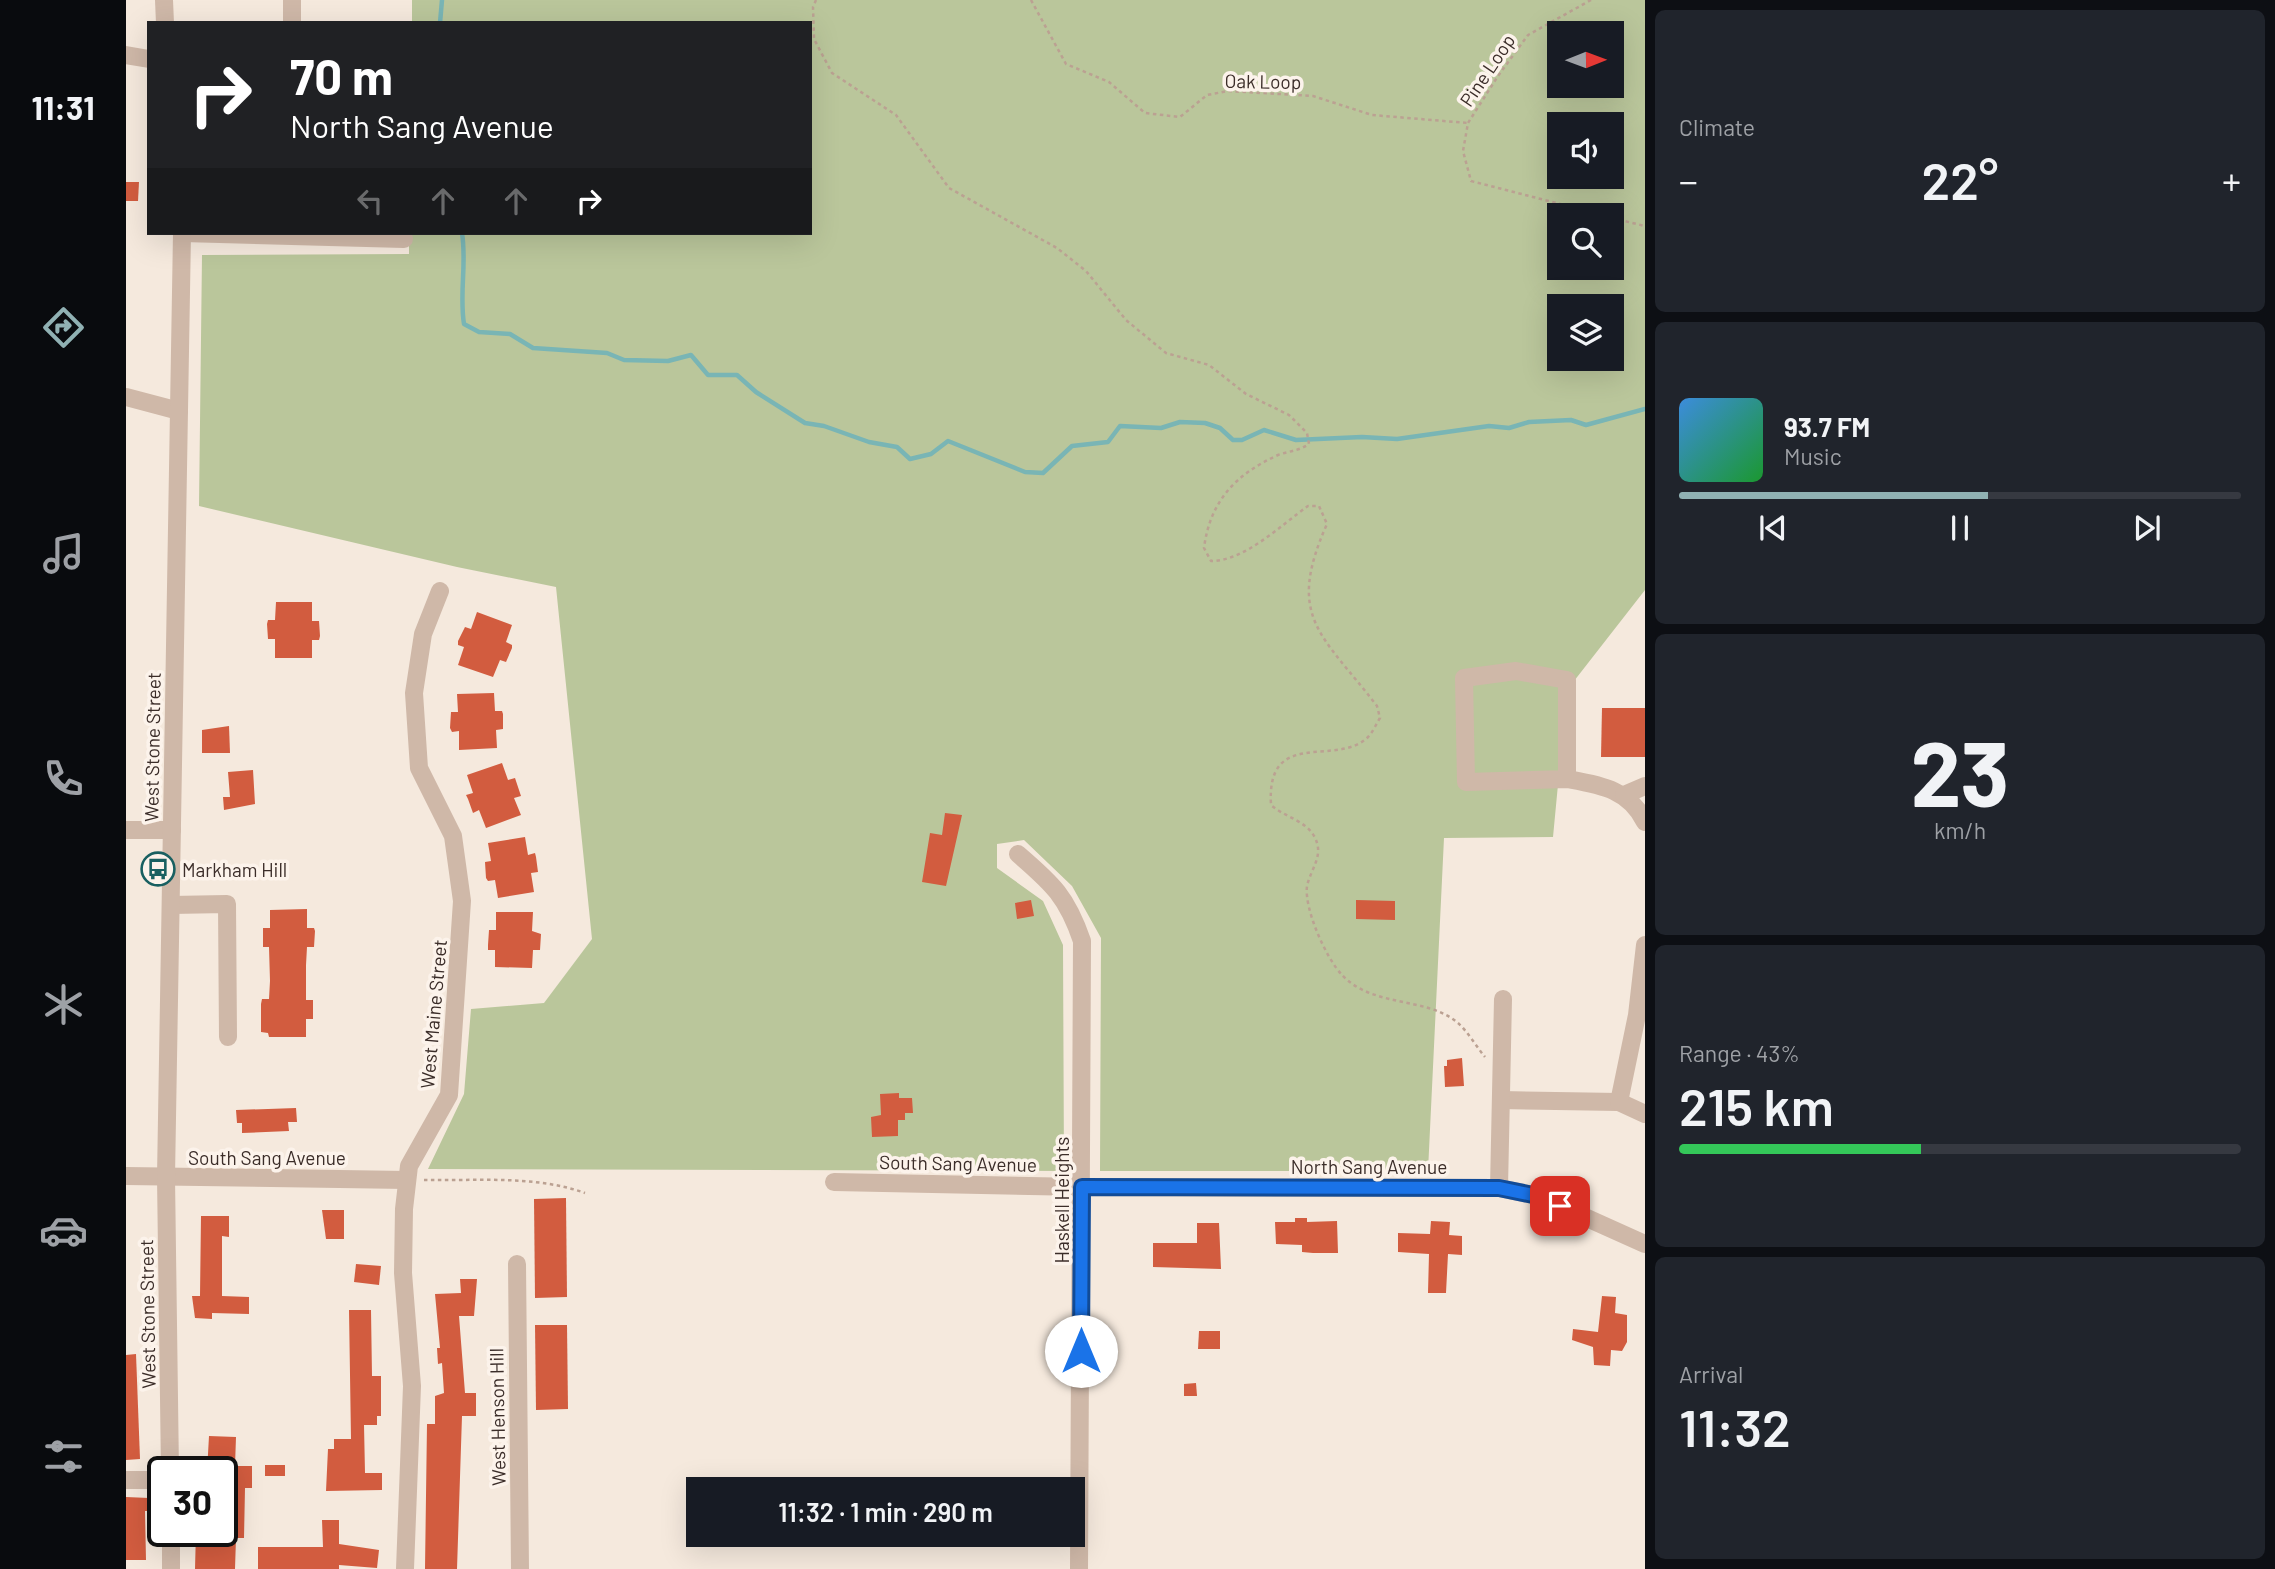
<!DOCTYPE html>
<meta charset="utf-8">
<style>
:root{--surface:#171b24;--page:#20242c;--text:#f1f3f6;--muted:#9ea1a6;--line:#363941;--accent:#90b1b3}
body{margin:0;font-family:Barlow,sans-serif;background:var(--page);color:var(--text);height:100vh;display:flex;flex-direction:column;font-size:26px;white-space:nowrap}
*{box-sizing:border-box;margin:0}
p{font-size:23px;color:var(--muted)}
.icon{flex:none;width:38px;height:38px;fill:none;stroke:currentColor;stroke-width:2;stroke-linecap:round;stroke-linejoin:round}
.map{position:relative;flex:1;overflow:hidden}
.drawer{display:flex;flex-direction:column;gap:10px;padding:10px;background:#0d0f14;width:630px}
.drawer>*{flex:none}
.top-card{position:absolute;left:21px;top:21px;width:665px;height:214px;border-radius:0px;box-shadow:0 7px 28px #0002;background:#202124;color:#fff;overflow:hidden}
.needle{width:46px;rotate:89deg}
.controls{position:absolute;left:1421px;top:21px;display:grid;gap:14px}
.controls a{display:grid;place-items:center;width:77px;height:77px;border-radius:0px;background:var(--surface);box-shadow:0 7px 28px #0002;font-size:35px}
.speed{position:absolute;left:21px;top:1456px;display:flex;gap:14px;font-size:35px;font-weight:700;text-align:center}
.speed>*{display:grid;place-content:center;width:91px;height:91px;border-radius:50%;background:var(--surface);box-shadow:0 7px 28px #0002;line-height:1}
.speed .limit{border:4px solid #111;border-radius:10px;background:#fff;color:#111}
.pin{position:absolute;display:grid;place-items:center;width:60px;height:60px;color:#fff;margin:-30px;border-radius:14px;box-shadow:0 4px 10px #0006}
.me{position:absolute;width:77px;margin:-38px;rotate:0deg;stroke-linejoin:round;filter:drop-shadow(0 0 5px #0008)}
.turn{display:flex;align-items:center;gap:24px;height:147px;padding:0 28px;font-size:32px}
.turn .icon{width:91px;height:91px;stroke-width:2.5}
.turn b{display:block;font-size:49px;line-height:60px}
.lanes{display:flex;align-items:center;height:66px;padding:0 28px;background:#0003;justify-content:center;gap:35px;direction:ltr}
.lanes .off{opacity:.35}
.big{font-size:52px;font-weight:600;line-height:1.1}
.drawer .tile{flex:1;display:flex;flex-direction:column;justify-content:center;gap:10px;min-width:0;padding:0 24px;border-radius:10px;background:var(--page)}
.drawer .dial{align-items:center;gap:0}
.dial b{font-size:91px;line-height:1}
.song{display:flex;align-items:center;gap:21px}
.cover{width:84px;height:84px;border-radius:10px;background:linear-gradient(135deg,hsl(210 70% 55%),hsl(130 70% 35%))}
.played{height:7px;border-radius:4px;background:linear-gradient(90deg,var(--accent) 55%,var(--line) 55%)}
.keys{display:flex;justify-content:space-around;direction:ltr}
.heat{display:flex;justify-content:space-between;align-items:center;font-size:38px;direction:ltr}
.charge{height:10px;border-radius:5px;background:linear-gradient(90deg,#34c759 43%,var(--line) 0)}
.trip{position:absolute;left:560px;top:1477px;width:399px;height:70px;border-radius:0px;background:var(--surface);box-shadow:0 7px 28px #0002;font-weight:600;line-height:70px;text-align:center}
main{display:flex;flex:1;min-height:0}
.tab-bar{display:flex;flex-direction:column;width:126px;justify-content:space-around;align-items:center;background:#090b0e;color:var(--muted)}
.tab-bar .icon{width:49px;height:49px}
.tab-bar .current{color:var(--accent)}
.tab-bar b{font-size:32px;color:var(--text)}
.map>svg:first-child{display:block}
</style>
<main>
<nav class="tab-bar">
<b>11:31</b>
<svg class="icon current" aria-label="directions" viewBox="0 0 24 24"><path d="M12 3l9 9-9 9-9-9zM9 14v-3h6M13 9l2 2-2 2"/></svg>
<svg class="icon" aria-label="music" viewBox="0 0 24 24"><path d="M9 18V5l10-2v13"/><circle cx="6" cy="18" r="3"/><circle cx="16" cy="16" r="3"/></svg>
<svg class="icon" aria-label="phone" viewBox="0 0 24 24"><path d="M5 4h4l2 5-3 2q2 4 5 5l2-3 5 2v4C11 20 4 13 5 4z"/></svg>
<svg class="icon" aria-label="climate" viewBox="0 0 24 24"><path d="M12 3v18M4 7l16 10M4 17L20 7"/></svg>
<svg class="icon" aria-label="car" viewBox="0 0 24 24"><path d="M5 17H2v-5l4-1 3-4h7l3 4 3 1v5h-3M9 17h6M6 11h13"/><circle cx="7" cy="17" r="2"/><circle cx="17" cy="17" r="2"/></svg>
<svg class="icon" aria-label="filters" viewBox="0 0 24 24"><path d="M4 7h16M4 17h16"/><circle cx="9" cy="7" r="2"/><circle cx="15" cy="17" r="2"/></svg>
</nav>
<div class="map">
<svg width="1519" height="1569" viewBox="0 0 1519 1569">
<rect width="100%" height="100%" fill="#f5e9dd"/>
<path fill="#bac69b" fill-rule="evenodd" d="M 286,0 L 1519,0 L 1519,590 L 1441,690 L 1427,837 L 1318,838 L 1302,1171 L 974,1171 L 975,938 L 946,886 L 898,840 L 871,844 L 871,868 L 917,901 L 937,945 L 938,1171 L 302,1169 L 338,1094 L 345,1009 L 418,1003 L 466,939 L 430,587 L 331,567 L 73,506 L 76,255 L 283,254 L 283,233 L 684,233 L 684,23 L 286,23 ZM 1433,33 L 1486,33 L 1486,86 L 1433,86 ZM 1433,124 L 1486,124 L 1486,177 L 1433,177 ZM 1433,215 L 1486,215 L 1486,268 L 1433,268 ZM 1433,306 L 1486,306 L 1486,359 L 1433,359 Z"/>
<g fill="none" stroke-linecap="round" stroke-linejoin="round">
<g stroke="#79b5b5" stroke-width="4.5">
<path d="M 314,23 L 316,0"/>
<path d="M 336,233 C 341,264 333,293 338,324 L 353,332 L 384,334 L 407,348 L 481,353 L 498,360 L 542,361 L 565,355 L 582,375 L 611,375 L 630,392 L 679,423 L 698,426 L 743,442 L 771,447 L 784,459 L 805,454 L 822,441 L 899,472 L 917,473 L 946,446 L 982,442 L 994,426 L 1035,428 L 1054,422 L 1079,423 L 1094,428 L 1107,440 L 1116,440 L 1138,430 L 1170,440 L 1236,437 L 1271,439 L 1363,426 L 1383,428 L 1403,422 L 1445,420 L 1460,425 L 1519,409"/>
</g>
</g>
<g fill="#d25c3f">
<path d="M 0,182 L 13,182 L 12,201 L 0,201 Z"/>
<path d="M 150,602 L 186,602 L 186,621 L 193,621 L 194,636 L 193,640 L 186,640 L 186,658 L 149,658 L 149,639 L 142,639 L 141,624 L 142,620 L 149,620 Z"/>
<path d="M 351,612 L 386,625 L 380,642 L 386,645 L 386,648 L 380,662 L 374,660 L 367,677 L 332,665 L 338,647 L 332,645 L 332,641 L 339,627 L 345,629 Z"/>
<path d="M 368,693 L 369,711 L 376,711 L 377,714 L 377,729 L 370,730 L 371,748 L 333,750 L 333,731 L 326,732 L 324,728 L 325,712 L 332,712 L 331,694 Z"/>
<path d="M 1476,708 L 1519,708 L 1519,757 L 1475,757 Z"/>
<path d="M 103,726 L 104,753 L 76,753 L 76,730 Z"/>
<path d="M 376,763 L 382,780 L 389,778 L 395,796 L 388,798 L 395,815 L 360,828 L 353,810 L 347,813 L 342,799 L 340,795 L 347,793 L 341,775 Z"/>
<path d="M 127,770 L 129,804 L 98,810 L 97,797 L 104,797 L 102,772 Z"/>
<path d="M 819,813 L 836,815 L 820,886 L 796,882 L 804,833 L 816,835 Z"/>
<path d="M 399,837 L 402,855 L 409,853 L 410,857 L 412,872 L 405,873 L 408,892 L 372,898 L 369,880 L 362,881 L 360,878 L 359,862 L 365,861 L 362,843 Z"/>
<path d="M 905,900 L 908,916 L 891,919 L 889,903 Z"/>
<path d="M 1230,900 L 1269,901 L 1269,920 L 1230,919 Z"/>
<path d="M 181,909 L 181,928 L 188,928 L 189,931 L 188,947 L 181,947 L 180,965 L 180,1000 L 187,1000 L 187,1019 L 180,1019 L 180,1037 L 143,1037 L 142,1033 L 135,1032 L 135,1004 L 136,999 L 143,999 L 144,981 L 143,947 L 137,947 L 137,928 L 144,928 L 144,910 Z"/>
<path d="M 370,912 L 407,912 L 406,931 L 415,934 L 414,950 L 407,950 L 406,968 L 369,967 L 369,950 L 362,950 L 362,945 L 363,930 L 370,930 Z"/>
<path d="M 1336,1058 L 1338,1086 L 1319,1087 L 1318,1066 L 1321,1066 L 1321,1060 Z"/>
<path d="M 773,1093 L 773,1098 L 786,1098 L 787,1113 L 779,1113 L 779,1120 L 772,1120 L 772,1136 L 746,1137 L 745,1117 L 755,1115 L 754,1094 Z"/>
<path d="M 170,1108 L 171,1122 L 162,1122 L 163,1131 L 116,1133 L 116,1123 L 111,1123 L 110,1110 Z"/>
<path d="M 440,1198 L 441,1297 L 409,1298 L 408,1199 Z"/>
<path d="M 196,1210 L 218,1210 L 218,1239 L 200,1239 Z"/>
<path d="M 75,1216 L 103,1216 L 103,1237 L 96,1236 L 96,1296 L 123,1297 L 123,1314 L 86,1313 L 86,1319 L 69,1318 L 66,1296 L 74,1296 Z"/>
<path d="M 1169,1218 L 1181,1218 L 1181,1222 L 1211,1221 L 1212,1253 L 1187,1253 L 1176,1252 L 1176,1245 L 1150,1244 L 1149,1222 L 1169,1222 Z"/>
<path d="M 1305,1221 L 1324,1222 L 1323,1235 L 1336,1236 L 1336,1255 L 1322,1254 L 1320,1293 L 1302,1293 L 1303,1254 L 1272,1252 L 1272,1233 L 1304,1234 Z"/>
<path d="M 1071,1223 L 1093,1223 L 1095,1269 L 1027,1267 L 1027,1243 L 1071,1243 Z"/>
<path d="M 230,1264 L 255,1266 L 253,1285 L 228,1282 Z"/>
<path d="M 334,1279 L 351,1279 L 348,1316 L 333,1316 L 339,1393 L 350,1393 L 350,1416 L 336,1416 L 331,1569 L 299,1569 L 301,1424 L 309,1424 L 309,1396 L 318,1393 L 316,1363 L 312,1364 L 311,1348 L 314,1348 L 309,1294 L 335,1293 Z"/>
<path d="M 1476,1296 L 1490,1297 L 1489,1313 L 1501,1315 L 1501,1342 L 1496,1351 L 1485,1350 L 1484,1366 L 1468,1365 L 1467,1347 L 1446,1340 L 1447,1329 L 1472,1332 Z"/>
<path d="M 223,1310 L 245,1310 L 246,1376 L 255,1376 L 255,1416 L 251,1416 L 251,1425 L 238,1425 L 239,1473 L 256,1473 L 256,1490 L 200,1491 L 202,1449 L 208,1449 L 208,1439 L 225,1439 Z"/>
<path d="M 409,1325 L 441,1325 L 442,1409 L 410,1410 Z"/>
<path d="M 1073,1331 L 1094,1331 L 1094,1349 L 1072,1349 Z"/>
<path d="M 10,1354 L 14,1459 L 0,1460 L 0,1355 Z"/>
<path d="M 1070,1383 L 1071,1396 L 1058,1396 L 1058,1384 Z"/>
<path d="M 83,1436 L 110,1437 L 109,1466 L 126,1466 L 126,1488 L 119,1488 L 118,1538 L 110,1538 L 109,1569 L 69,1569 L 70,1531 L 96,1531 L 96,1472 L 81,1472 Z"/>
<rect x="139" y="1465" width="20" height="11"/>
<path d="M 0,1497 L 23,1498 L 24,1511 L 19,1511 L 20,1560 L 0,1560 Z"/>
<path d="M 196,1520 L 213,1520 L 213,1544 L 253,1550 L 251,1568 L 213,1565 L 213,1569 L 132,1569 L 132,1547 L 197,1547 Z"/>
</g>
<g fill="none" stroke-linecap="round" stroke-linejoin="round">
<g stroke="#bba192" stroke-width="2.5" stroke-dasharray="3.5 3.5" stroke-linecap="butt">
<path d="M 690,0 L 687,7 L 688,39 L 706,73 L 770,115 L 823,188 L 931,248 L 960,271 L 1000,320 L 1040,353 L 1083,365 L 1120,394 L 1163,415 L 1181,433 L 1183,444 C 1173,451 1163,451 1152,455 C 1110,474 1084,501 1078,548 L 1085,561 C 1119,561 1155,525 1182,506 L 1193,506 L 1201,524 C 1159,618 1196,634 1251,706 L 1254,718 C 1250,724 1247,732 1242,737 C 1211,768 1140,726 1145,805 C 1157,816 1180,821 1188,836 C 1199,855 1185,868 1181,886 C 1178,909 1200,958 1216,975 C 1247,1008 1300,996 1332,1023 C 1342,1032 1350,1046 1359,1057"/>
<path d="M 905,0 L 940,64 L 983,82 L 1019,113 L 1054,117 L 1081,95 L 1102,91 L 1187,96 L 1246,115 L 1342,123"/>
<path d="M 1465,0 L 1402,35 L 1372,76 L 1342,123 L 1337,151 L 1345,181 L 1477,215"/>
<path d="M 1486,218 L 1519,226"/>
<path d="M 298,1180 C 351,1181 409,1175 459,1193"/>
</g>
<g stroke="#cfb8a8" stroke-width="18">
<path d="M 38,0 L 39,23"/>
<path d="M 166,23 L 166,0"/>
<path d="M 0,55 L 23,59"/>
<path d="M 57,233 L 278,239"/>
<path d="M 0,397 L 53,411"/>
<path d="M 1441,779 L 1340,782 L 1338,678 L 1390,671 L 1441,680 L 1441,779 C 1474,785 1503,789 1519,822"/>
<path d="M 1498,795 L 1519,786"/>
<path d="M 0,830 L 46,830"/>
<path d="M 892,854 C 927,884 941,897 956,941 L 953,1569"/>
<path d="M 45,905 L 101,904 L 102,1037"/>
<path d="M 1375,1100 L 1493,1102 L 1519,1114"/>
<path d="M 1493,1102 L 1511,1015 L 1519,945"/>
<path d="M 0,1176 L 281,1180"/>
<path d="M 708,1182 L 956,1187 L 1373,1188 L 1412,1196 L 1519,1244"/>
<path d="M 1373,1188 L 1377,999"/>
<path d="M 391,1264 L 394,1569"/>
<path d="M 44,1472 L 40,1177 L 56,233"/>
<path d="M 0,1480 L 37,1480"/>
<path d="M 45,1531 L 45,1569"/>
<path d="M 279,1569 L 286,1386 L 277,1273 L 278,1209 L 283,1166 L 323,1095 L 336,901 L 327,836 L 293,768 L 288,693 L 297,634 L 314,591"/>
</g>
</g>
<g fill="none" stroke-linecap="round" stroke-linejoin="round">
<defs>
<path id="route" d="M 955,1351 L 956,1187 L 1373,1188 L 1412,1196 L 1434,1206"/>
</defs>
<use href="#route" stroke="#114b97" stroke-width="18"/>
<use href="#route" stroke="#1a73e8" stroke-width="12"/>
</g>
<defs>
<symbol id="bus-ring" viewBox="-11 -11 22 22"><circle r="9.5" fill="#fcf3eb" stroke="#196061" stroke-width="1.5"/><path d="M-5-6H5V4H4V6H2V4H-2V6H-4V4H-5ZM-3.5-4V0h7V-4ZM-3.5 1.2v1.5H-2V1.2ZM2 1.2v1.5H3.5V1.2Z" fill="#196061"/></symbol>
</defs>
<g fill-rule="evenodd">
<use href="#bus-ring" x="13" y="850" width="38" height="38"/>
</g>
<g text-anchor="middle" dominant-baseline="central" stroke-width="7" stroke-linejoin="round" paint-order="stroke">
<g font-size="19" fill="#3b2d29" stroke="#fcf3eb">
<text transform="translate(1361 70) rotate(-56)">Pine Loop</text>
<text transform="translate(1137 81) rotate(1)">Oak Loop</text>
<text transform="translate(26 747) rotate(-89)">West Stone Street</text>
<text transform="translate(307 1014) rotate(-85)">West Maine Street</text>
<text x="141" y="1157">South Sang Avenue</text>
<text transform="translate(832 1163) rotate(1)">South Sang Avenue</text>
<text x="1243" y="1166">North Sang Avenue</text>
<text transform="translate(935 1200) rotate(-90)">Haskell Heights</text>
<text transform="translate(21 1314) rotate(-91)">West Stone Street</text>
<text transform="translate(371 1417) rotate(-91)">West Henson Hill</text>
</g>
<g font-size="19" fill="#3b2d29" stroke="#fcf3eb" text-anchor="start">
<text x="56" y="869">Markham Hill</text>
</g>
</g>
</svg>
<div class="controls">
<a><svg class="needle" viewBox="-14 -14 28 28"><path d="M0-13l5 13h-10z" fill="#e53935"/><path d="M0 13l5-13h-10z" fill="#9ea1a6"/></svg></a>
<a><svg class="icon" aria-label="sound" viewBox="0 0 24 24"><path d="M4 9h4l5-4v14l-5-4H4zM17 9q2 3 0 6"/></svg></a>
<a><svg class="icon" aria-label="search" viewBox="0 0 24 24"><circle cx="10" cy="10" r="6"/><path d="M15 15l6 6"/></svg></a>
<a><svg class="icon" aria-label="layers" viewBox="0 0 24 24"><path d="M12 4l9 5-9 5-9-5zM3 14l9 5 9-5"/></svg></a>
</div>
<div class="speed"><div class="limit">30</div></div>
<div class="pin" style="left:1434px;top:1206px;background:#d93025"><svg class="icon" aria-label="arrive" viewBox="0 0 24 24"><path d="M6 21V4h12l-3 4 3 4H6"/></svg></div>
<svg class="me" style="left:955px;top:1351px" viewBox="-20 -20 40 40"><circle r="19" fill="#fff"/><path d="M0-13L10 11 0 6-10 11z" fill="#1a73e8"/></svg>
<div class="trip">11:32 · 1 min · 290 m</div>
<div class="top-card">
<div class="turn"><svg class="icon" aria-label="right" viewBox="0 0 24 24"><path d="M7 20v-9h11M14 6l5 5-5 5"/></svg><div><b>70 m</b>North Sang Avenue</div></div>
<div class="lanes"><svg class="icon off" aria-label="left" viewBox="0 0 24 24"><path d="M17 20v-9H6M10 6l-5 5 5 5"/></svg><svg class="icon off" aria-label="ahead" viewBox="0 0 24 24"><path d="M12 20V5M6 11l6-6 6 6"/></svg><svg class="icon off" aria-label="ahead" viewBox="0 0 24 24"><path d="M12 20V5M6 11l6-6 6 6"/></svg><svg class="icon" aria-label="right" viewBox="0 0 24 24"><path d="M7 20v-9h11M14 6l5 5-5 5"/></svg></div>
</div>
</div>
<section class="drawer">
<div class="tile"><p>Climate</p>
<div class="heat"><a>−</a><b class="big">22°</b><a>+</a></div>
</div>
<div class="tile">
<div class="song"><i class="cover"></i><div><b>93.7 FM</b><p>Music</p></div></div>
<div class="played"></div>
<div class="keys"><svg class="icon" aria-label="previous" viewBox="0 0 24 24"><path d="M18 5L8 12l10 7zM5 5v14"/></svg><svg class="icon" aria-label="pause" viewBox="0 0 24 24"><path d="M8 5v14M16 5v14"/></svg><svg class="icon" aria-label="next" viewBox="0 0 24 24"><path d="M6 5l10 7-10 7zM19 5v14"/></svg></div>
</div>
<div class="tile dial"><b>23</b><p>km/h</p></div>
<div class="tile"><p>Range · 43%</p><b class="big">215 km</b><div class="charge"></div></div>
<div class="tile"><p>Arrival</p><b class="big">11:32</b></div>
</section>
</main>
